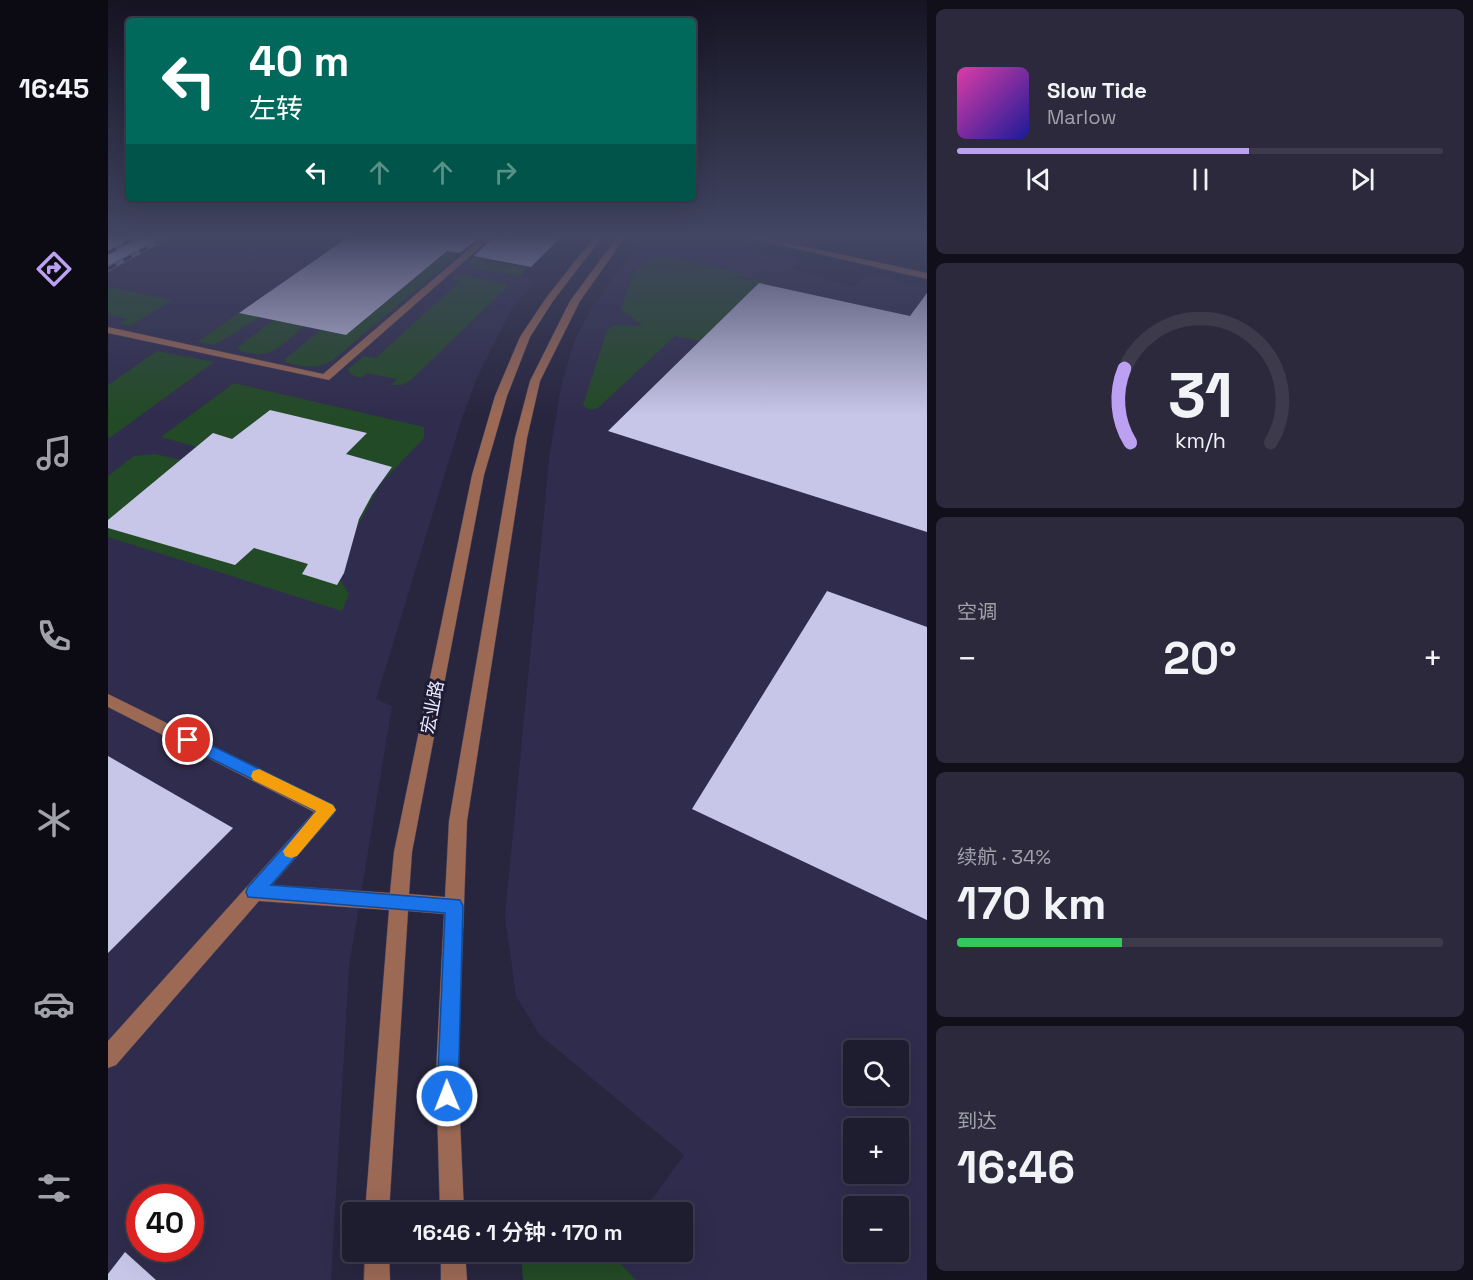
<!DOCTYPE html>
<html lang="zh">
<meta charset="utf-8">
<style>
:root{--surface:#1e1c2f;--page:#2b293b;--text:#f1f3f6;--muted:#a1a1aa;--line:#3c3a4b;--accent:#bca0f2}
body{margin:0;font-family:"Space Grotesk","Noto Sans SC",sans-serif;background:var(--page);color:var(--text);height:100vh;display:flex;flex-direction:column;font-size:22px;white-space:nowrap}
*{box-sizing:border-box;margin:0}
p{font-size:20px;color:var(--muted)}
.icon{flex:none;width:33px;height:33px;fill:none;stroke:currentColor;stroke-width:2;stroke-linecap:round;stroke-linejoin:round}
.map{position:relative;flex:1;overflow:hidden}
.panel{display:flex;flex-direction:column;gap:9px;padding:9px;background:#100f1a;width:546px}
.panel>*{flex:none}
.guide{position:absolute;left:18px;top:18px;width:570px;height:183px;border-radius:6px;box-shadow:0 6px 24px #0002,0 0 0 2px var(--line);background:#00695c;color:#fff;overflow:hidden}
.controls{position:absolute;left:735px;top:1040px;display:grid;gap:12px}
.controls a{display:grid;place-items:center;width:66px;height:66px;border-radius:6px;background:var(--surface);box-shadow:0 6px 24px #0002,0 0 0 2px var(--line);font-size:30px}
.speed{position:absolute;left:18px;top:1184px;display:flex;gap:12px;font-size:30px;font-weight:700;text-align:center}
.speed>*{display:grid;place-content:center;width:78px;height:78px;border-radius:50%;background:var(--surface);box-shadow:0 6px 24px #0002,0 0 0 2px var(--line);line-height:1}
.speed .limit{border:9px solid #d22;background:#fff;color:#111}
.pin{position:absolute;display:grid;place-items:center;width:51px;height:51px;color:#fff;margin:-26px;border:3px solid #fff;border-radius:50%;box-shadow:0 2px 6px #0007}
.me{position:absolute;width:66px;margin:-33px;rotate:359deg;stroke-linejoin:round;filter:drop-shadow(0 0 4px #0008)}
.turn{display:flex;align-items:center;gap:21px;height:126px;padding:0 24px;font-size:27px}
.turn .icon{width:78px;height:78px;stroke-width:2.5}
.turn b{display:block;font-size:42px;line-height:51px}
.lanes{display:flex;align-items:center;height:57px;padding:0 24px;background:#0003;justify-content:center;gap:30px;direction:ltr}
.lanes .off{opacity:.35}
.big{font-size:45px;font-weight:600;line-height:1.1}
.panel .tile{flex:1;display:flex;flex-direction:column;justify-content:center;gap:9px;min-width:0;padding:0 21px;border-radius:9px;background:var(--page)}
.panel .dial{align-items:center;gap:0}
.dial svg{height:156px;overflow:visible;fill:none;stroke:var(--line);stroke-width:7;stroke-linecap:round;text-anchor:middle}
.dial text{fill:var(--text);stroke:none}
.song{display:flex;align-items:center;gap:18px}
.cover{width:72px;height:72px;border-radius:9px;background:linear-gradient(135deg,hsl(320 70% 55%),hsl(240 70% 35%))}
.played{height:6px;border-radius:3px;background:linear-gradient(90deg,var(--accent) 60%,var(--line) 60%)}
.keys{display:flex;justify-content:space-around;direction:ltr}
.heat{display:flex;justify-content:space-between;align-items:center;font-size:33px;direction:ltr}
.charge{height:9px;border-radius:4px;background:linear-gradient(90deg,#34c759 34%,var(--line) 0)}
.trip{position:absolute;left:234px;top:1202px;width:351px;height:60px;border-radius:6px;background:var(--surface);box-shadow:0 6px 24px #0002,0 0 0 2px var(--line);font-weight:600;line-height:60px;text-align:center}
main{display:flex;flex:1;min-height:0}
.tab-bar{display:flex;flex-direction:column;width:108px;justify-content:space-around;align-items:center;background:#0c0b13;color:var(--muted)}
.tab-bar .icon{width:42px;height:42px}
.tab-bar .current{color:var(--accent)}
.tab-bar b{font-size:27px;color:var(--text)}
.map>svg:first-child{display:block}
</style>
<main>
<nav class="tab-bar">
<b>16:45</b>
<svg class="icon current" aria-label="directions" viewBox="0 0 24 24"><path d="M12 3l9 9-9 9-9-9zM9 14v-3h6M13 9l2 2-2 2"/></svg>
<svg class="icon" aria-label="music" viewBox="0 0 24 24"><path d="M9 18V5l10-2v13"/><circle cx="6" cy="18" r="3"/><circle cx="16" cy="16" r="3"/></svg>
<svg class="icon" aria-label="phone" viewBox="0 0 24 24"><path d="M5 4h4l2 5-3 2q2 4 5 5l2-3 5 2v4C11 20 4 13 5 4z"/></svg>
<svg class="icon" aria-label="climate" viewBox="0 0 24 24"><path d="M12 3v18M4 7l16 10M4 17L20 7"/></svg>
<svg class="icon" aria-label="car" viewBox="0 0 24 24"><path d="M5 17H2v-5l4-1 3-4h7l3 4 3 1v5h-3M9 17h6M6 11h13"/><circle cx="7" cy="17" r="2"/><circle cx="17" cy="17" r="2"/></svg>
<svg class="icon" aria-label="filters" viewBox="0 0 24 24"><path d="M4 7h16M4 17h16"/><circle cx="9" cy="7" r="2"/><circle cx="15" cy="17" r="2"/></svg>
</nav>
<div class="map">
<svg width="819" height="1280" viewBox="0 0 819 1280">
<rect width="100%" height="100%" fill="#28253f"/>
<g fill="#302c4d" fill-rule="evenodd">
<path d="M 0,236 L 406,236 L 370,268 L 428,280 L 404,308 L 371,373 L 353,421 L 268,699 L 284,706 L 241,966 L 223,1280 L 0,1280 ZM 32,1197 L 82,1197 L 82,1248 L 32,1248 Z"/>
<path d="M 537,236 L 555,239 L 558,236 L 589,236 L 693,259 L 683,269 L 745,287 L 761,274 L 819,287 L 819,1280 L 528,1280 L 504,1254 L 506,1251 L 574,1251 L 574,1212 L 535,1212 L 576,1155 L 432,1035 L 408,996 L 397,915 L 442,452 L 453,387 L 467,339 L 484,307 ZM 746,1050 L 790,1050 L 790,1095 L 746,1095 ZM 746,1128 L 790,1128 L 790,1173 L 746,1173 ZM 746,1206 L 790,1206 L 790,1251 L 746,1251 Z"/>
</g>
<g fill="#234a26">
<path d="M 358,236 L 372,236 L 227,358 C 211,370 197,367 179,363 L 177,359 L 213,330 L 238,335 Z"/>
<path d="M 391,236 L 401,236 L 373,260 L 420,268 L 412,277 L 360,267 L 360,263 Z"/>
<path d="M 557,256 L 648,276 L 624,276 L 628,279 L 659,281 L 592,341 L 567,336 L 490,408 L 481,410 L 475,405 L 499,330 L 507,325 L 535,326 L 513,309 C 521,283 525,259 557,256 Z"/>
<path d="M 353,274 L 399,284 L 399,287 L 303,380 L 293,385 L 283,385 L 289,379 L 259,373 L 253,378 L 242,374 L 240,369 L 256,356 L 268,358 L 352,281 L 340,279 Z"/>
<path d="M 0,287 L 64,300 L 22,326 L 12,324 L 20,319 L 0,315 Z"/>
<path d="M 131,313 L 152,317 L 106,345 L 89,342 Z"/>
<path d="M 165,320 L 196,326 C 178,341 166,358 142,353 C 137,352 133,352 129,348 Z"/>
<path d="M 49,351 L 106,362 L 0,439 L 0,385 Z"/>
<path d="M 126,383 L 316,427 L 316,438 L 272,484 L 226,570 L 241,594 L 234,611 L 0,537 L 0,476 L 26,456 L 47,454 L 83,462 L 96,449 L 53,437 Z"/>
<path d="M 413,1251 L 504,1254 L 528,1280 L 415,1280 Z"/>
</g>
<g fill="#c8c6e8">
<path d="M 7,236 L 56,236 L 0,266 L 0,239 Z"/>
<path d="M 242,236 L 373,236 L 352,253 L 339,251 L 238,335 L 131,313 Z"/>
<path d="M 387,236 L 454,236 L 423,267 L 366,256 Z"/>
<path d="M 651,283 L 802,316 L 819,293 L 819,532 L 500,431 Z"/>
<path d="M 162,410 L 259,433 L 238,454 L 284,467 L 264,495 L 251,519 L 236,573 L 229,585 L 194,574 L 200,564 L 146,548 L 127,565 L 0,528 L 0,520 L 105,433 L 124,439 Z"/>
<path d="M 719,591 L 819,627 L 819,920 L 584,809 Z"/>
<path d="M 0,756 L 125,828 L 0,953 Z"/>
<path d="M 17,1252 L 48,1280 L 0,1280 L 0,1274 Z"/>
</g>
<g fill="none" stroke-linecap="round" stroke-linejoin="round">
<defs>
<g id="minor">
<path d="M 376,236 L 385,236 L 221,380 L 0,333 L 0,327 L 215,374 Z"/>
<path d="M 487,236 L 495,236 L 445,301 L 422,337 L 399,396 L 376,475 L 304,852 L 301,894 L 337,897 L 341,821 L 407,438 L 422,381 L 462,301 L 510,236 L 518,236 L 472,301 L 432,381 L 419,438 L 359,821 L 350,1073 L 356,1212 L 332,1212 L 328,1073 L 336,914 L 300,911 L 281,1212 L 257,1212 L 281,910 L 151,901 L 8,1065 L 0,1068 L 0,1041 L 206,812 L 0,707 L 0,694 L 225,805 L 228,810 L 225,815 L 164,885 L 282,893 L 286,852 L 364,475 L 387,396 L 412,337 L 438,298 Z"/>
<path d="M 634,236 L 647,236 L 819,273 L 819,279 Z"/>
<path d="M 257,1251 L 281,1251 L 282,1280 L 256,1280 Z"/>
<path d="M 333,1251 L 357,1251 L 359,1280 L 333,1280 Z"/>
</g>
</defs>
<use href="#minor" stroke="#44415a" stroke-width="1"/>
<use href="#minor" fill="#9c6955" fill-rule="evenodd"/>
<defs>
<g id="rail">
<path d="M 0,253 L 31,236"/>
<path d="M 0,269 L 60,236"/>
</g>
</defs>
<use href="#rail" stroke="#9896ab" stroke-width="4.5"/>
<use href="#rail" stroke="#1e1b34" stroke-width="3" stroke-dasharray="9" stroke-linecap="butt"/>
</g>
<linearGradient id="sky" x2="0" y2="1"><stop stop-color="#161423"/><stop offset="0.57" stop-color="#424663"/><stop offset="1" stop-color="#424663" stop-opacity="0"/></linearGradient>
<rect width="819" height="415" fill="url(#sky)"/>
<path fill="#1a73e8" stroke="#114b97" stroke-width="1.5" d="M 80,734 L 225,805 L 228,810 L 225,814 L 163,885 L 352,900 L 355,906 L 350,1096 L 347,1103 L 339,1106 L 332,1103 L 329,1096 L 337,913 L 140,897 L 138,892 L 140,887 L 208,811 L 74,744 L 72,740 L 74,736 Z"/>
<path fill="#f59e0b" d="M 151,769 L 225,805 L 228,810 L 189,856 L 183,858 L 177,856 L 175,851 L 208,811 L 145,780 L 143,776 L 145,771 Z"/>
<g text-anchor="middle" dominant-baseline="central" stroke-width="6" stroke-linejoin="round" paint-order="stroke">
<g font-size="18" fill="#eeedff" stroke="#1e1b34">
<text transform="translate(324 707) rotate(-79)">宏业路</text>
</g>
</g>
</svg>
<div class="controls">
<a><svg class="icon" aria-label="search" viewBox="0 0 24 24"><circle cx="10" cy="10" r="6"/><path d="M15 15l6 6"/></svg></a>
<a>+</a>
<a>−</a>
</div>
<div class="speed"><div class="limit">40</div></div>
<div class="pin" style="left:80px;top:740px;background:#d93025"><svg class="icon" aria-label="arrive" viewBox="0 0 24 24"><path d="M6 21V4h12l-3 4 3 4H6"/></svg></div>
<svg class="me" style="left:339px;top:1096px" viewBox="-20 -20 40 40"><circle r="17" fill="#1a73e8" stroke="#fff" stroke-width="3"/><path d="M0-11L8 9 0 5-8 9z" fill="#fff"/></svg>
<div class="trip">16:46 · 1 分钟 · 170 m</div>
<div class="guide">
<div class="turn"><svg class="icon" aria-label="left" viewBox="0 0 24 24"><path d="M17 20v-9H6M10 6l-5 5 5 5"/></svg><div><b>40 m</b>左转</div></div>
<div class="lanes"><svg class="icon" aria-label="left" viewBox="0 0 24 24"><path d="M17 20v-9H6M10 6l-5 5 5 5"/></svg><svg class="icon off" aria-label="ahead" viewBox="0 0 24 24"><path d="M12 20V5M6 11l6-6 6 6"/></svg><svg class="icon off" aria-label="ahead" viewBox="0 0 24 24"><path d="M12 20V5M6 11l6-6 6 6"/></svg><svg class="icon off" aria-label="right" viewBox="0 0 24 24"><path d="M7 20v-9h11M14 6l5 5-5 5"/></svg></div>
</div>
</div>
<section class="panel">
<div class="tile">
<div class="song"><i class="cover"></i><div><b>Slow Tide</b><p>Marlow</p></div></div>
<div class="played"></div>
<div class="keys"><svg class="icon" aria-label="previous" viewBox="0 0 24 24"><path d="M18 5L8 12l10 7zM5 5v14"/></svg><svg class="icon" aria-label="pause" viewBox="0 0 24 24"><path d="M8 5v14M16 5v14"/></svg><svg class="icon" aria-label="next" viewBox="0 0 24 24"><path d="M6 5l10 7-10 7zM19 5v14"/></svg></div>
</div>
<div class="tile dial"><svg viewBox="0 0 100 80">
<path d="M14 69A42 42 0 1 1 86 69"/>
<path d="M14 69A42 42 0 0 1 11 31" stroke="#bca0f2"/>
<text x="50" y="56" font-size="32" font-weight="700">31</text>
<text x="50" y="72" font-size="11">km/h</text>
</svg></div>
<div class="tile"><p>空调</p>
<div class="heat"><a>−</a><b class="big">20°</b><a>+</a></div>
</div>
<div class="tile"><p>续航 · 34%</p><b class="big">170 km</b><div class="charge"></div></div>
<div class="tile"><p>到达</p><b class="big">16:46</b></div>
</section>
</main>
